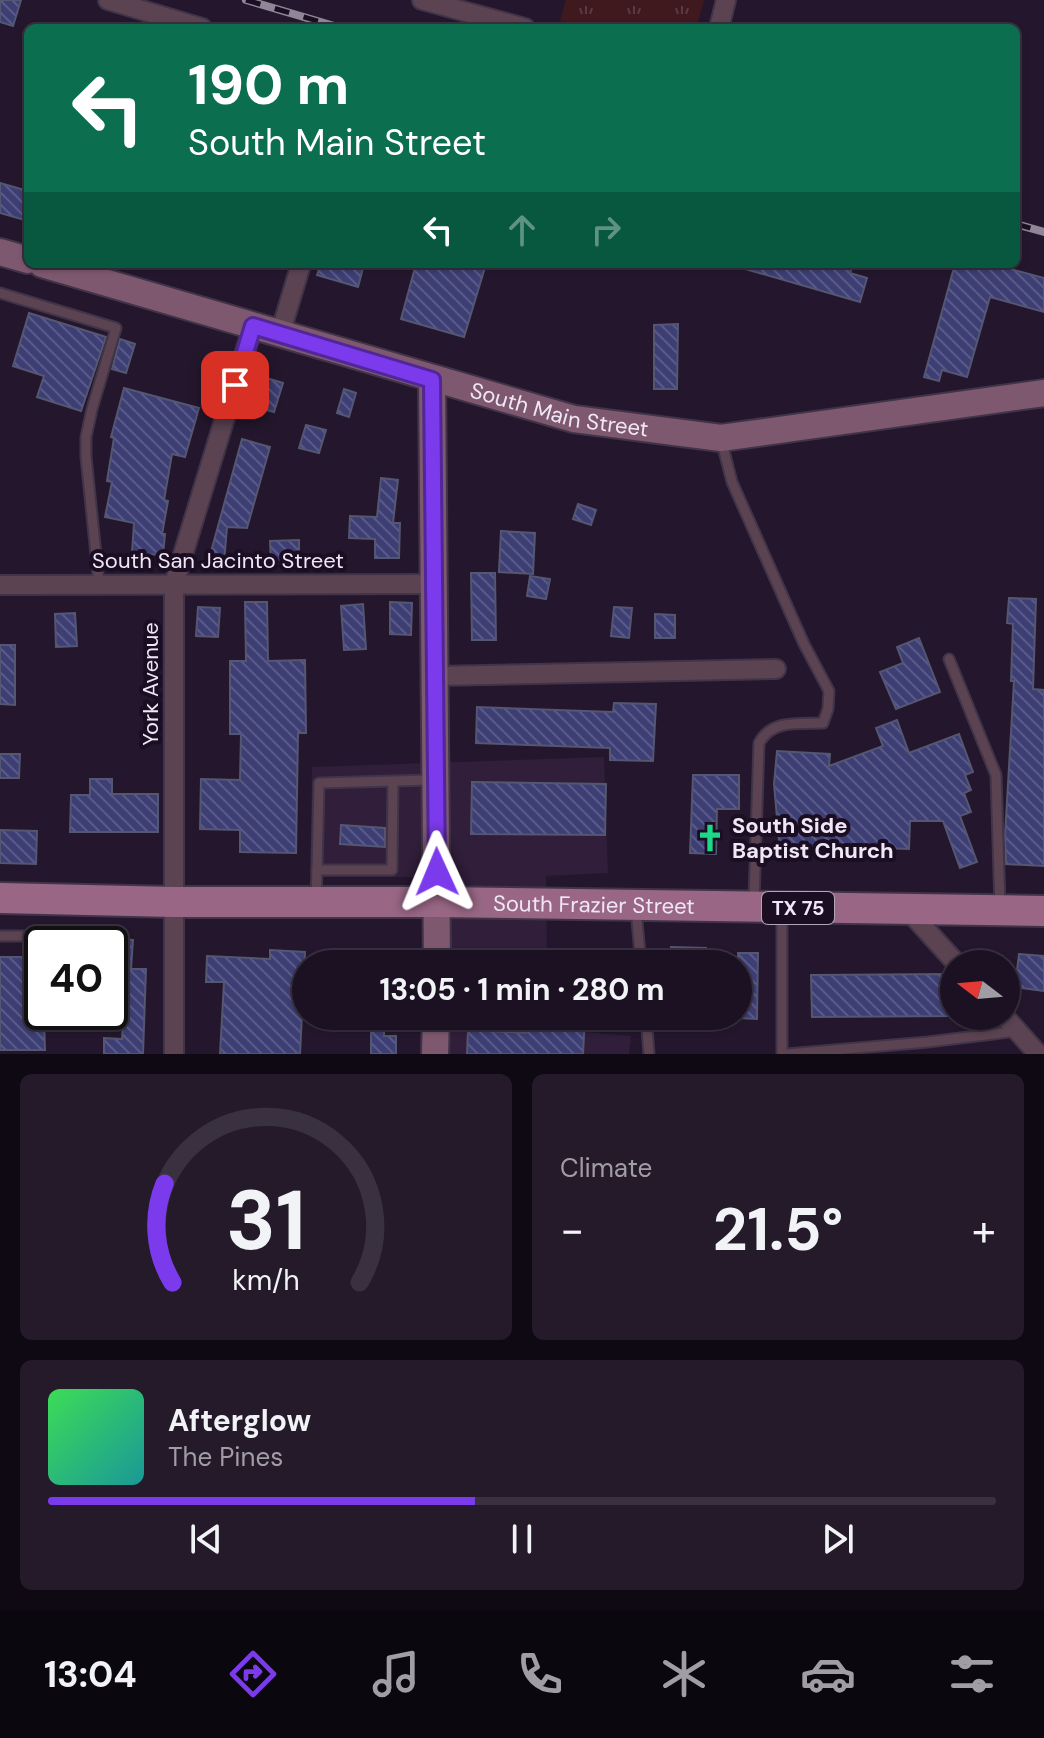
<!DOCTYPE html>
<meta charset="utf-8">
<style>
:root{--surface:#1b1122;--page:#241a2a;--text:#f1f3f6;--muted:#a09da5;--line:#393140;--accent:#7c3aed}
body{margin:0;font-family:"DM Sans",sans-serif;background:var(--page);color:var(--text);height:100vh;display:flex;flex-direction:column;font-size:30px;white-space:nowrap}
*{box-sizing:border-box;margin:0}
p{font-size:26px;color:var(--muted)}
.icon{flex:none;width:44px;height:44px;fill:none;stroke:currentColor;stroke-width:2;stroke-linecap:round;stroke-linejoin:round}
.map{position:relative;height:1054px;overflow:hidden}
.side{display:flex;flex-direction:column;gap:20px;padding:20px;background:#0f0913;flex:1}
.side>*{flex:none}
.banner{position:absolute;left:24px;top:24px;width:996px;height:244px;border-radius:12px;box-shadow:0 2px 6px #0004,0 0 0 2px var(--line);background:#0b6e4f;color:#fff;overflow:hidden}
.needle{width:52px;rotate:286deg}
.controls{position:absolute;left:940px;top:950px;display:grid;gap:16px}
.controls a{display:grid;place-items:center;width:80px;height:80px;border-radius:50%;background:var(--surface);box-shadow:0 2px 6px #0004,0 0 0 2px var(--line);font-size:40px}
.speed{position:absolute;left:24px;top:926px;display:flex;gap:16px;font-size:40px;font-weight:700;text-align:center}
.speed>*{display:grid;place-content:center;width:104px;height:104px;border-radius:50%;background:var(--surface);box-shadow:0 2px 6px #0004,0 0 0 2px var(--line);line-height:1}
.speed .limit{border:4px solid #111;border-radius:12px;background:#fff;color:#111}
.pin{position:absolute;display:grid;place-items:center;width:68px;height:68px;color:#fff;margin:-34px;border-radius:16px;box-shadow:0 4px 12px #0006}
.me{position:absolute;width:88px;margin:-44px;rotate:359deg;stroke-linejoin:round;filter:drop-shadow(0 0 6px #0008)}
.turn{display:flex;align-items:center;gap:28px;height:168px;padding:0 32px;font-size:36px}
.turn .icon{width:104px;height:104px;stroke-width:2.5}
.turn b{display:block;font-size:56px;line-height:68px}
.lanes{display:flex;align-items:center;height:76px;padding:0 32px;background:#0003;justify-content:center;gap:40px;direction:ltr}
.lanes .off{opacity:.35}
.big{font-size:60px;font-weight:700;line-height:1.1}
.side .tile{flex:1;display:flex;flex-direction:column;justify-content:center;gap:12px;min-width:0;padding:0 28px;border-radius:12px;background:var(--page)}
.side .dial{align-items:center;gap:0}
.dial svg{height:208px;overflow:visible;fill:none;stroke:var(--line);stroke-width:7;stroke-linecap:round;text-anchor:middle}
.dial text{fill:var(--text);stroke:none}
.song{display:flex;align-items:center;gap:24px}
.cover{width:96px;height:96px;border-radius:12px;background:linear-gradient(135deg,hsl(130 70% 55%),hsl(180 70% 35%))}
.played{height:8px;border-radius:4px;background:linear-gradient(90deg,var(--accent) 45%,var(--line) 45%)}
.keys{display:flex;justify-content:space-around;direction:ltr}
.heat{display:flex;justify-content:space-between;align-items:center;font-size:44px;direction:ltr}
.side .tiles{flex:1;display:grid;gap:20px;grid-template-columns:1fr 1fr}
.tile:last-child{grid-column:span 2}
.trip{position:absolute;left:292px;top:950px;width:460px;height:80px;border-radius:40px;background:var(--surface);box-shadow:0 2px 6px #0004,0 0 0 2px var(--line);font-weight:700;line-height:80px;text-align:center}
.menu{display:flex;height:128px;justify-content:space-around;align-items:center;background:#0b070e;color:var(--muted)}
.menu .icon{width:56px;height:56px}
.menu .selected{color:var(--accent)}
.menu b{font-size:36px;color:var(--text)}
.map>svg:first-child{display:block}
</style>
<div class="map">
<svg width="1044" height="1054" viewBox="0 0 1044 1054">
<defs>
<pattern id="park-tufts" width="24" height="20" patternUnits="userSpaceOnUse" patternTransform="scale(2)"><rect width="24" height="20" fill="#40191f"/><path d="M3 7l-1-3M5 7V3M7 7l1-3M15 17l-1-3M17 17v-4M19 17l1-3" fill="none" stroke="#5c3a40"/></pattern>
<pattern id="building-back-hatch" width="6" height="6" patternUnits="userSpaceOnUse" patternTransform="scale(2)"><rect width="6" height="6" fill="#3d3e73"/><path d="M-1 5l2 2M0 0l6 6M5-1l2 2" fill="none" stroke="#595a88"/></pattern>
</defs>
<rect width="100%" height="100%" fill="#24172d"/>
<g fill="#301e3a">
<path d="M 604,757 L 608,873 L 546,876 L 547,964 L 449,964 L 450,877 L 310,877 L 312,767 Z"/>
<path d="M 448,1016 L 548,1016 L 549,1029 L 631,1036 L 629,1054 L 447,1054 Z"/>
</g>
<path fill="url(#park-tufts)" d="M 566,0 L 704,0 L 696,28 L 584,28 L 560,21 Z"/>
<g fill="url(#building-back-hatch)" stroke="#545672" stroke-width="2">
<path d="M 0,0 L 21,0 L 13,26 L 0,22 Z"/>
<path d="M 0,183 L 28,191 L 28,221 L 0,213 Z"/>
<path d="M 321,264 L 364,264 L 358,287 L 317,275 Z"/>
<path d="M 416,264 L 486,264 L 464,337 L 401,319 Z"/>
<path d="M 743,264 L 853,264 L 850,273 L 867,278 L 860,302 L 742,268 Z"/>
<path d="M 955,264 L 992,264 L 1044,278 L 1044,312 L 990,297 L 967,377 L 942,370 L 939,381 L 924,377 Z"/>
<path d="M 29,313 L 106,337 L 81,411 L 37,397 L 44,376 L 13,366 Z"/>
<path d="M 678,324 L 677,389 L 654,389 L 654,325 Z"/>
<path d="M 120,339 L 135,344 L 126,373 L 112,369 Z"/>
<path d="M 260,376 L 283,383 L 274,412 L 252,406 Z"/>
<path d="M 124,388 L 199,408 L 185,457 L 172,454 L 164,500 L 168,501 L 162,534 L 165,534 L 163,555 L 132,553 L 134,523 L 105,517 L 112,482 L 107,481 L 114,438 L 111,437 Z"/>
<path d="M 344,389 L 356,393 L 349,417 L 337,413 Z"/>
<path d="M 306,425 L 326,430 L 319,453 L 299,448 Z"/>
<path d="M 242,439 L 270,447 L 247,528 L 227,527 L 224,563 L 209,559 Z"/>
<path d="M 381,478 L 398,480 L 393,523 L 400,523 L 399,558 L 375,558 L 375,539 L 349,538 L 350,516 L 377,517 Z"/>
<path d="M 578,504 L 596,510 L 591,525 L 573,519 Z"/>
<path d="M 501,531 L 535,533 L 533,574 L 499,572 Z"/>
<path d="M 299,540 L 299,563 L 271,564 L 270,541 Z"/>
<path d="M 471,573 L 495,573 L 496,640 L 472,640 Z"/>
<path d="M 530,576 L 550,579 L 546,599 L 527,596 Z"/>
<path d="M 1009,598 L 1036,599 L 1033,689 L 1044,690 L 1044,866 L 1006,864 L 1005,836 L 1014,681 L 1011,681 L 1013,624 L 1007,623 Z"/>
<path d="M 245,602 L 267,602 L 268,661 L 305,660 L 306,733 L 298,733 L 296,853 L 240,852 L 240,830 L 200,829 L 201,779 L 240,780 L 241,734 L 230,734 L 230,661 L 246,661 Z"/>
<path d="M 390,602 L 412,603 L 411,635 L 390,634 Z"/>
<path d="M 363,604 L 366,649 L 344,650 L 341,606 Z"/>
<path d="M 198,607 L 220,608 L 218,637 L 196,636 Z"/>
<path d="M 614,607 L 632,608 L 629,638 L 611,636 Z"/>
<path d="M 75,613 L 77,646 L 56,647 L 55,614 Z"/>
<path d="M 655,614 L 675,615 L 675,638 L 655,638 Z"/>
<path d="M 919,638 L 940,692 L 896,709 L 880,672 L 903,663 L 897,647 Z"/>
<path d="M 0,645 L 15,645 L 15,705 L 0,704 Z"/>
<path d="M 614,703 L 656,704 L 653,761 L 610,760 L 610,748 L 476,743 L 477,707 L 613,712 Z"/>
<path d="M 897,720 L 909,753 L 959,734 L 973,772 L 965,775 L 971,790 L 964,793 L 971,812 L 960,816 L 977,862 L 960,868 L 943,821 L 910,821 L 909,849 L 880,848 L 881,844 L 780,852 L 774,784 L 777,751 L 830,754 L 829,766 L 883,746 L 876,728 Z"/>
<path d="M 0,754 L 20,754 L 19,778 L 0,778 Z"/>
<path d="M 693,775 L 739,775 L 739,809 L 717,809 L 716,854 L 690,853 Z"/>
<path d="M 90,779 L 112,779 L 112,794 L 158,794 L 158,832 L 70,832 L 71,795 L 90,795 Z"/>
<path d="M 472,782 L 606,784 L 605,835 L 471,834 Z"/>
<path d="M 341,825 L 385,828 L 385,847 L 340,844 Z"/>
<path d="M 0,830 L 37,831 L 36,864 L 0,863 Z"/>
<path d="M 110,939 L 133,940 L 131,969 L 146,969 L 143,1054 L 104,1054 L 104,1038 L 122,1039 L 124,1006 L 110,1006 Z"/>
<path d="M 671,947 L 706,948 L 705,964 L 671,964 Z"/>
<path d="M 270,950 L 305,952 L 300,1054 L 220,1054 L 224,982 L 206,982 L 207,956 L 270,959 Z"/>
<path d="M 738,953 L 758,953 L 757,1019 L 738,1018 Z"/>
<path d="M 1019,954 L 1044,956 L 1044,991 L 1015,987 Z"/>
<path d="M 0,957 L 42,957 L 45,1050 L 0,1050 Z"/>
<path d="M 951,974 L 953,975 L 954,1016 L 812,1017 L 811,975 Z"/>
<path d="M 525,1016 L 585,1016 L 583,1054 L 467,1054 L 468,1030 L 526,1033 Z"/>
<path d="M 592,1016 L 633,1016 L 632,1029 L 592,1028 Z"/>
<path d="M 371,1027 L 384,1027 L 384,1036 L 396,1036 L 396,1054 L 371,1054 Z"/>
</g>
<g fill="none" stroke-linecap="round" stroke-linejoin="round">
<defs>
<g id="lane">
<path d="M 0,293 L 116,328 L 92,409 L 86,437 L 86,457 L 99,584"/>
<path d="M 721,439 L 732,482 L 804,644 L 829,691 L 828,709 L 823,723 C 799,724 772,719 759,743 L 754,900"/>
<path d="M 949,659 L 996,775 L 1000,907"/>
<path d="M 393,781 L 392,870 L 317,870 L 319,783 L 431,780"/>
<path d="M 316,899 L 317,870"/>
<path d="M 636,910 L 641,964"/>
<path d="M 0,936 L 34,936"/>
<path d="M 646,1016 L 649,1054"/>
<path d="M 782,1054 L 782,913"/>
<path d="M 787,1054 L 928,1042 L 1018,1031"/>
</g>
<g id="street">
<path d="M 108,0 L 202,28"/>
<path d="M 422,0 L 525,28"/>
<path d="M 719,28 L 726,0"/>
<path d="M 280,334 L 301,264"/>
<path d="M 0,585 L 435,584"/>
<path d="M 436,676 L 776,669"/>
<path d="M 908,910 L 957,964"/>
<path d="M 1004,1016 L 1038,1054"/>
<path d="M 174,1054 L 174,584 L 253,326"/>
</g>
<g id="secondary">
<path d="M 0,252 L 28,260"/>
<path id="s1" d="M 42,264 L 574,419 L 721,438 L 1044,393"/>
<path d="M 432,380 L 437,964"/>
<path d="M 435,1054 L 436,1016"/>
</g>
<g id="primary">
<path id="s2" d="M 0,898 L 174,902 L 438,902 L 1044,911"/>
</g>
</defs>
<use href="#lane" stroke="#413449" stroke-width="13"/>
<use href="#street" stroke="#413449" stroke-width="22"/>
<use href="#secondary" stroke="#413449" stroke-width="30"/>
<use href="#primary" stroke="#413449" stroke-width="34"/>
<use href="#lane" stroke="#5b4352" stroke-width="9"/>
<use href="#street" stroke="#5b4352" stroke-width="18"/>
<use href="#secondary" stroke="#7e586f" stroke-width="26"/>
<use href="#primary" stroke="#996785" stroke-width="30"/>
<defs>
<g id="rail">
<path d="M 246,0 L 341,28"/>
<path d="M 1016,224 L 1044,232"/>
</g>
</defs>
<use href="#rail" stroke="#918698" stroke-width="8"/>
<use href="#rail" stroke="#1b0e23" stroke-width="5" stroke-dasharray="15" stroke-linecap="butt"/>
</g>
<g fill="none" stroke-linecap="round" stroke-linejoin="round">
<defs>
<path id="route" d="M 235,385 L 253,326 L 432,380 L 437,872"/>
</defs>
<use href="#route" stroke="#51269a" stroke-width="20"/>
<use href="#route" stroke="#7c3aed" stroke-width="14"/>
</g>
<defs>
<symbol id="church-bare" viewBox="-9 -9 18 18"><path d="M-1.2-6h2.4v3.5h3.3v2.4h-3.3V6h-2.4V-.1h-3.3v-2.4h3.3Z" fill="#1ad988" stroke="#1b0e23" stroke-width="2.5" paint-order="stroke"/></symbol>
</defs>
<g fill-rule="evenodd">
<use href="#church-bare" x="690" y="818" width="40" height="40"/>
</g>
<g text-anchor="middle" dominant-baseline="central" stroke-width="8" stroke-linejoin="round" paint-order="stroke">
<rect fill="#1b0e23" stroke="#b0a6b7" stroke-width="2" x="762" y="892" width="72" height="32" rx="6"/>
<g font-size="20" font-weight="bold" fill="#f0e7f6">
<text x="798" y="908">TX 75</text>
</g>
<g font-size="22" fill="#f0e7f6" stroke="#1b0e23">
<text stroke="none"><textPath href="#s1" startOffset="538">South Main Street</textPath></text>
<text x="218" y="560">South San Jacinto Street</text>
<text transform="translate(150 684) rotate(-90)">York Avenue</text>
<text stroke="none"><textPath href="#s2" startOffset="594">South Frazier Street</textPath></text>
</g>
<g font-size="22" font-weight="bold" fill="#f0e7f6" stroke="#1b0e23" text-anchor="start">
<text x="732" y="825">South Side<tspan x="732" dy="25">Baptist Church</tspan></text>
</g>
</g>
</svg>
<div class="controls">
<a><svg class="needle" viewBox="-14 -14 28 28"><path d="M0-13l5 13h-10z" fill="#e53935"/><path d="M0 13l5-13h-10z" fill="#a09da5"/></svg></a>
</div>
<div class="speed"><div class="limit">40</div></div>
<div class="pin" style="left:235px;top:385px;background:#d93025"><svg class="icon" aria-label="arrive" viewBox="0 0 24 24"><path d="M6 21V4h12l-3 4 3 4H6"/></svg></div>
<svg class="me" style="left:437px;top:872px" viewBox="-20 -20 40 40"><path d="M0-17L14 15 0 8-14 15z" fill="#7c3aed" stroke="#fff" stroke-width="4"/></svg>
<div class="trip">13:05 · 1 min · 280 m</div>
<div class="banner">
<div class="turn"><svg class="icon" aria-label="left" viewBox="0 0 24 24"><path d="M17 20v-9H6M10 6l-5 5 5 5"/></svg><div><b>190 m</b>South Main Street</div></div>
<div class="lanes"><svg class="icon" aria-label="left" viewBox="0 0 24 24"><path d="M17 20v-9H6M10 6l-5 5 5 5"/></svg><svg class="icon off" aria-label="ahead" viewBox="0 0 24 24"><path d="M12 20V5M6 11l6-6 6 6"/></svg><svg class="icon off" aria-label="right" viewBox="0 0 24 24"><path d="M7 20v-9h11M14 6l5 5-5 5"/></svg></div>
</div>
</div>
<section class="side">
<div class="tiles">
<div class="tile dial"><svg viewBox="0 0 100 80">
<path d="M14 69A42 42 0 1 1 86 69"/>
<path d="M14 69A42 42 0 0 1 11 31" stroke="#7c3aed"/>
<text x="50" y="56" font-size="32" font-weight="700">31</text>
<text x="50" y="72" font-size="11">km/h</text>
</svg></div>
<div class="tile"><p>Climate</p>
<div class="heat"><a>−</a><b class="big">21.5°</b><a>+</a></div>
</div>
<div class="tile">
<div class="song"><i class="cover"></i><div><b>Afterglow</b><p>The Pines</p></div></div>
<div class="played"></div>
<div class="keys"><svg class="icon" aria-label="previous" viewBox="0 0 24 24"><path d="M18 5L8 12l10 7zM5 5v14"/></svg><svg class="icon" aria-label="pause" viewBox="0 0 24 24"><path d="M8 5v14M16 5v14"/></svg><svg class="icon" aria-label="next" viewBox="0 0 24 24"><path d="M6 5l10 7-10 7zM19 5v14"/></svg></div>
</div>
</div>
</section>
<nav class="menu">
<b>13:04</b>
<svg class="icon selected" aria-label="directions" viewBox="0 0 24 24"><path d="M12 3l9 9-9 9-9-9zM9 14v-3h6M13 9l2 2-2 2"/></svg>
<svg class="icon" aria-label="music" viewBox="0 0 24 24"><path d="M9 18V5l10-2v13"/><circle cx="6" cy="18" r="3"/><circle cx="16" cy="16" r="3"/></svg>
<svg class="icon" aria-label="phone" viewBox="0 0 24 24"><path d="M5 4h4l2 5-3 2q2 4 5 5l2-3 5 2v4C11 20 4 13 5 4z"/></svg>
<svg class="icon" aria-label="climate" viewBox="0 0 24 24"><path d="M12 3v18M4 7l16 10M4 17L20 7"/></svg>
<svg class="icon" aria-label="car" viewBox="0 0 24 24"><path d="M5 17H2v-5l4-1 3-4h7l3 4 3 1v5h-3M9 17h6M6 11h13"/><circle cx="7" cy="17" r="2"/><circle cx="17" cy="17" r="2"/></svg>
<svg class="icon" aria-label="filters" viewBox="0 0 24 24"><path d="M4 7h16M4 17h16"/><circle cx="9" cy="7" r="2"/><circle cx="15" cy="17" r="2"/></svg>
</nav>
